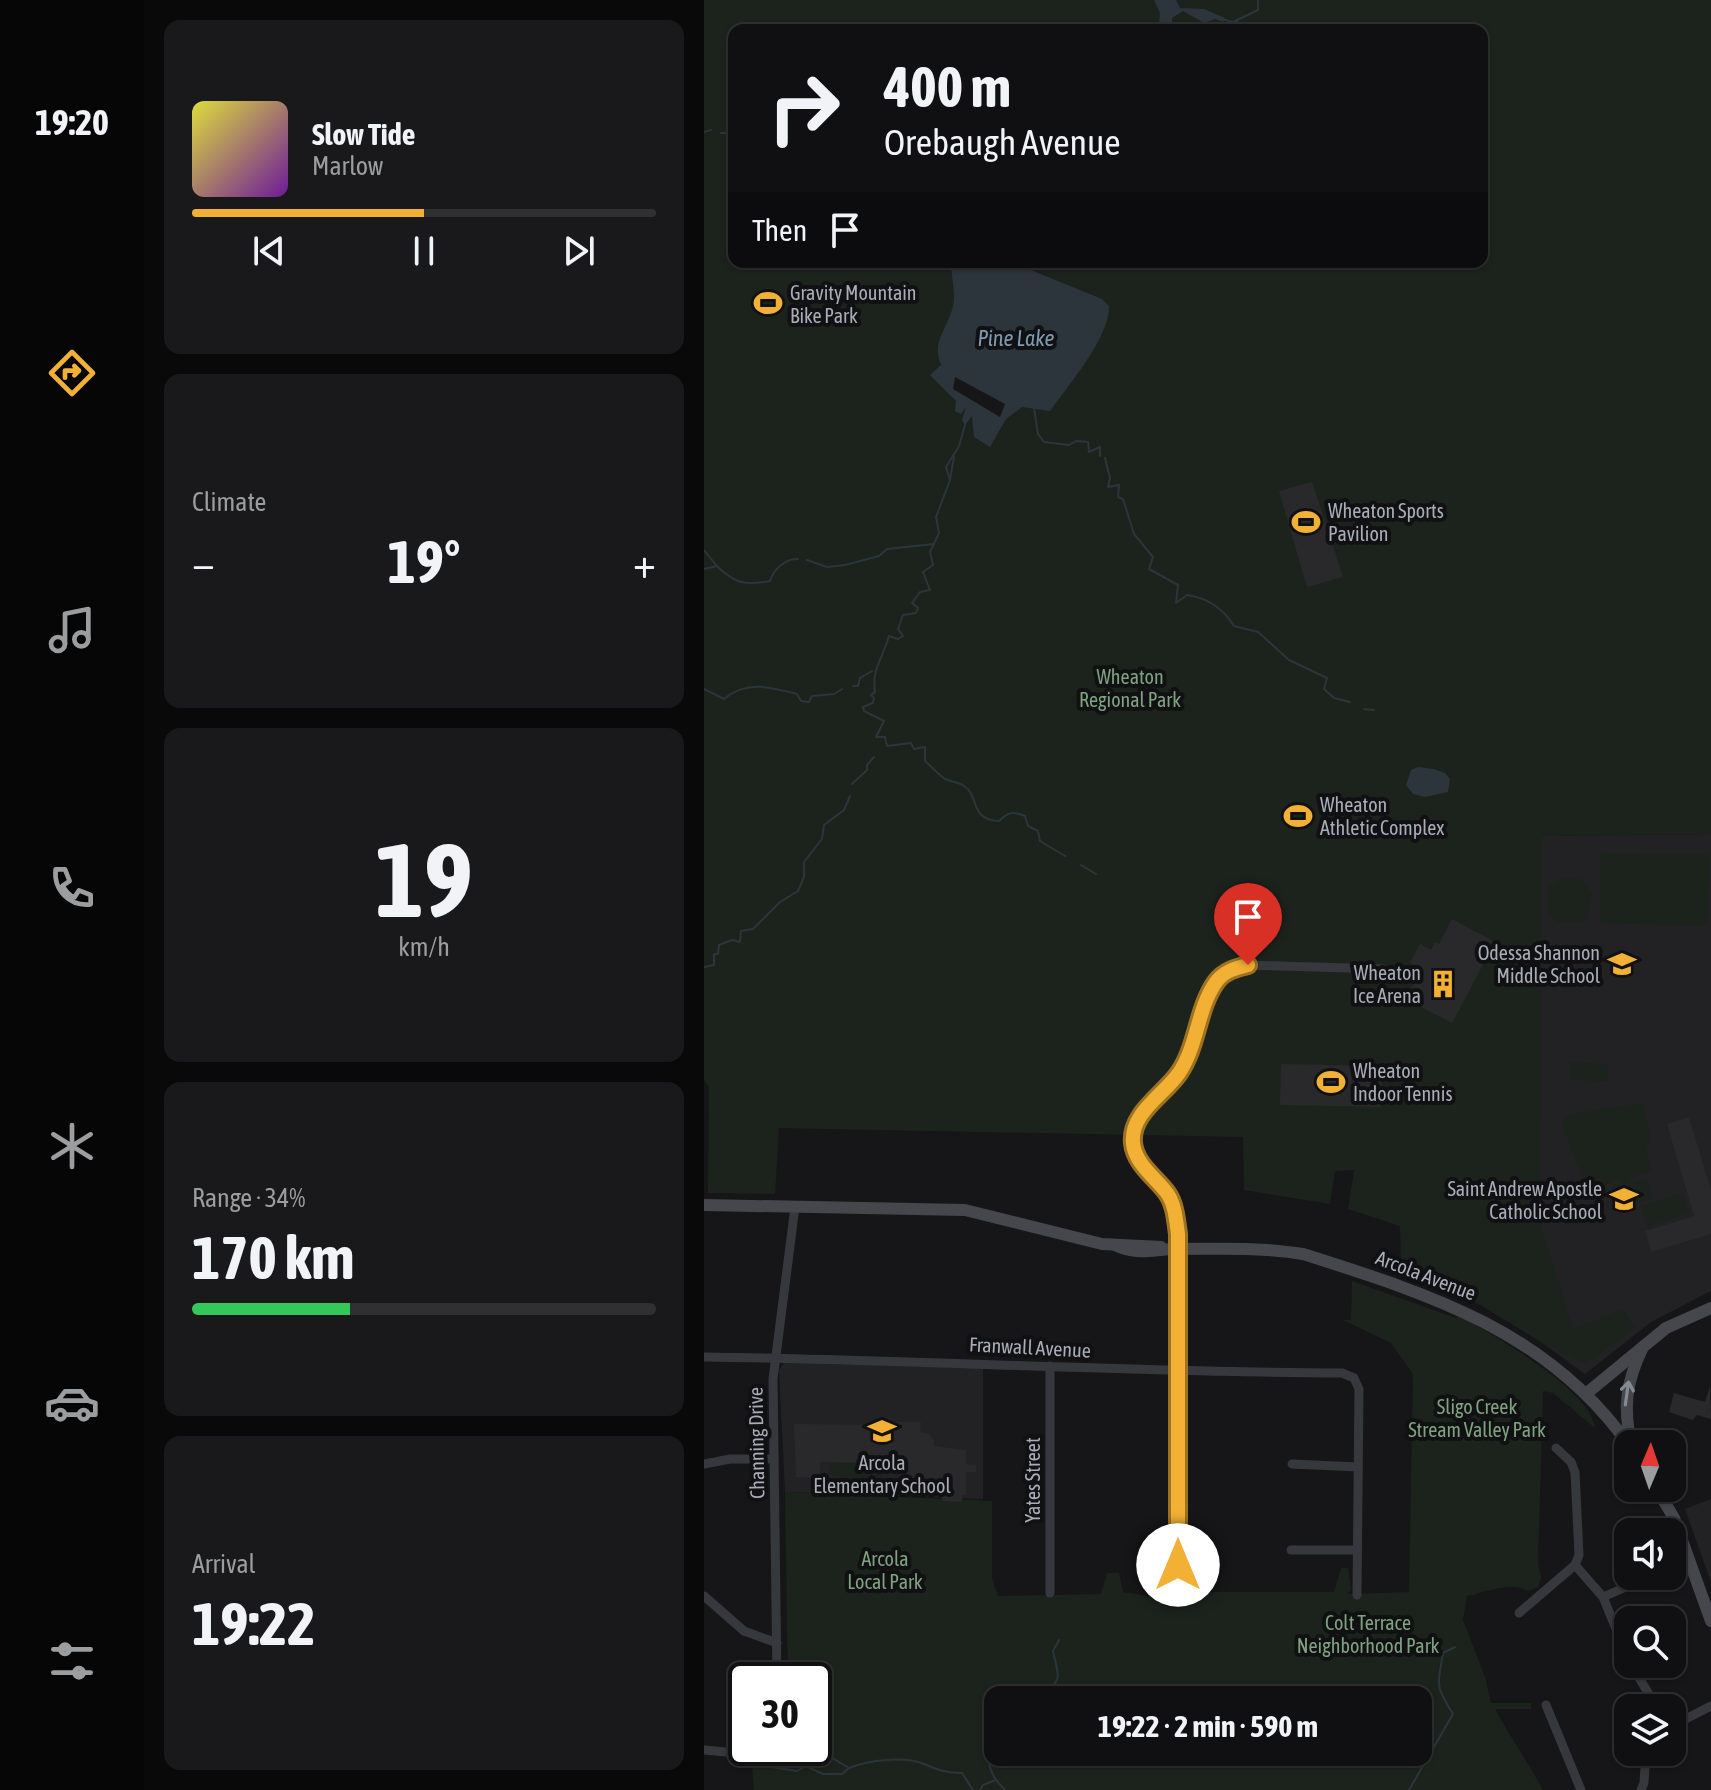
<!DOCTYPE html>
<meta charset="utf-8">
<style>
:root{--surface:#101012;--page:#19191b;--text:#f1f3f6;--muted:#9c9d9f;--line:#303032;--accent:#f2b134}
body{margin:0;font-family:"Asap Condensed",sans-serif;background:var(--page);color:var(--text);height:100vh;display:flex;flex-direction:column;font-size:30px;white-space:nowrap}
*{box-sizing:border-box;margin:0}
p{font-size:26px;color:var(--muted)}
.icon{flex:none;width:44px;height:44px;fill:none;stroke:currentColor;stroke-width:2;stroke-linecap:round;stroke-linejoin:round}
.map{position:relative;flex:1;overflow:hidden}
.sheet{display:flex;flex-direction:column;gap:20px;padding:20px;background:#09090a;width:560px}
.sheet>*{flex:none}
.guide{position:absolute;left:24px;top:24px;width:760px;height:244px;border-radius:16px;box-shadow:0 2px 6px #0004,0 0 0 2px var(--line);background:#101012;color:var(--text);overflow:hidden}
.needle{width:52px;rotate:2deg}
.tools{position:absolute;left:910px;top:1430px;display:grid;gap:16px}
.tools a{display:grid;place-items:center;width:72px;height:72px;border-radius:16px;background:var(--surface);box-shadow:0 2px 6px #0004,0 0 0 2px var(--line);font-size:40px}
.speed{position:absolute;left:24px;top:1662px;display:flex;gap:16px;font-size:40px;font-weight:700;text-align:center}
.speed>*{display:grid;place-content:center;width:104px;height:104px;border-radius:50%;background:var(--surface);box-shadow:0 2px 6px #0004,0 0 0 2px var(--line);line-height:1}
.speed .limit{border:4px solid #111;border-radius:12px;background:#fff;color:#111}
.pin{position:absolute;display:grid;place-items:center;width:68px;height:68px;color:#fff;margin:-82px -34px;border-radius:50% 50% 50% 0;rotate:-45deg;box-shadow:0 0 8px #0007}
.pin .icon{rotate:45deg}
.me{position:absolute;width:88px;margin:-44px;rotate:0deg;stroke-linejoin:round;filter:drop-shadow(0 0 6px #0008)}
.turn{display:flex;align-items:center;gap:28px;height:168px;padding:0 24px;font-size:36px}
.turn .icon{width:104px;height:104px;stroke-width:2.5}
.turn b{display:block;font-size:56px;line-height:68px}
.then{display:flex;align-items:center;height:76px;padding:0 24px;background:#0003;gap:16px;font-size:30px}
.big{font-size:60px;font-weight:700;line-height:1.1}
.sheet .tile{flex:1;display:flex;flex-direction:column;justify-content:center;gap:12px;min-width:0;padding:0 28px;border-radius:16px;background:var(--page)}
.sheet .dial{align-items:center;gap:0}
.dial b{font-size:104px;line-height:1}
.song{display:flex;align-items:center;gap:24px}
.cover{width:96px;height:96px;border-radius:12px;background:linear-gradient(135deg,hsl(60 70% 55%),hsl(280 70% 35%))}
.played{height:8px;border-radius:4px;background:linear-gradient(90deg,var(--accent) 50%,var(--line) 50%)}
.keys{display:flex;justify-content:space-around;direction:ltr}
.heat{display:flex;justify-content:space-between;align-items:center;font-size:44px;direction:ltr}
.charge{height:12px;border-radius:6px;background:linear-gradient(90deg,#34c759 34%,var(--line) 0)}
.trip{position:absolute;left:280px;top:1686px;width:448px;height:80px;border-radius:16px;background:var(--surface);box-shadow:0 2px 6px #0004,0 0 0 2px var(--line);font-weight:700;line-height:80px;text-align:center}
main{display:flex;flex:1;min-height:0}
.tab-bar{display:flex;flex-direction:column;width:144px;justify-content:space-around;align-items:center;background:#060607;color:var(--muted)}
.tab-bar .icon{width:56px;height:56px}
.tab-bar .active{color:var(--accent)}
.tab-bar b{font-size:36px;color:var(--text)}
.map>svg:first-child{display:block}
</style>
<main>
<nav class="tab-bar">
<b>19:20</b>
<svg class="icon active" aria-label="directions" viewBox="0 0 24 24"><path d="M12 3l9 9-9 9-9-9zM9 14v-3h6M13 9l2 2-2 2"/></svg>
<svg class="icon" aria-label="music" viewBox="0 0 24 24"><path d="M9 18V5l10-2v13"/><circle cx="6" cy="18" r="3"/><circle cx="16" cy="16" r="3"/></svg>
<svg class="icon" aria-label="phone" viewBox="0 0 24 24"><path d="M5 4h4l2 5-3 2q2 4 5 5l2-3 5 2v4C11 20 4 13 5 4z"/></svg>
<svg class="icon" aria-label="climate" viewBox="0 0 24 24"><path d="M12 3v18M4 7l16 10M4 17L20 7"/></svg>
<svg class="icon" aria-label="car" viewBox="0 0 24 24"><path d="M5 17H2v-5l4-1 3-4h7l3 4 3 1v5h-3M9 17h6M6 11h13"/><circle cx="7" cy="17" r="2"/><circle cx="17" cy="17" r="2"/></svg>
<svg class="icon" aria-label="filters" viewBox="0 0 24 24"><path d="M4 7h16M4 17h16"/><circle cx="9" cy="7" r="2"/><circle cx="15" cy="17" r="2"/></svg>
</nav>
<section class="sheet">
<div class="tile">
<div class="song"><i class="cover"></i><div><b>Slow Tide</b><p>Marlow</p></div></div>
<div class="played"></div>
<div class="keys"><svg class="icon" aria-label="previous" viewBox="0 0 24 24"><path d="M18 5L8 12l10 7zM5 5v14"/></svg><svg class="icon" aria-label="pause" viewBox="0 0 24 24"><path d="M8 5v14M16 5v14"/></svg><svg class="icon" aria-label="next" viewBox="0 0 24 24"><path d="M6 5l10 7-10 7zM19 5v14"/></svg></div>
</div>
<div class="tile"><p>Climate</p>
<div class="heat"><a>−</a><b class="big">19°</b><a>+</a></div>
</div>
<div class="tile dial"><b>19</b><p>km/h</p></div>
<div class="tile"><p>Range · 34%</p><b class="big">170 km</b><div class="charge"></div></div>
<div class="tile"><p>Arrival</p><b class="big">19:22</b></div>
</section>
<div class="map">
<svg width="1007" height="1790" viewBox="0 0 1007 1790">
<rect width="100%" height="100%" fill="#161618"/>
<g fill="#222225">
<path d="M 1007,834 L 1007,1291 L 947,1322 L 881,1374 L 837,1342 L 826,836 Z"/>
<path d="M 80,1363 L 279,1368 L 279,1499 L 81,1492 L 75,1370 Z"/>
<path d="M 1007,1499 L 1007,1582 L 981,1509 Z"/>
</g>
<g fill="#1c231d" fill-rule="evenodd">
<path d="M 0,0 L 1007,0 L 1007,834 L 838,836 L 836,1224 L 869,1329 L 919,1309 L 931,1328 L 882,1364 L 837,1342 L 773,1303 L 697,1273 L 696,1226 L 644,1209 L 650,1170 L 631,1171 L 626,1204 L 540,1190 L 539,1137 L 75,1128 L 71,1194 L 4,1193 L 5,1087 L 0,1080 ZM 30,30 L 778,30 L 778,262 L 30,262 Z"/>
<path d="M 896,853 L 1006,855 L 1003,926 L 897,923 Z"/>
<path d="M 861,878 L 877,879 L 888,894 L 882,922 L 853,922 L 844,915 L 844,887 Z"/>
<path d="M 867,1062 L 904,1064 L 903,1081 L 866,1080 Z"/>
<path d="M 938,1103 L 947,1134 L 942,1151 L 948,1172 L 925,1179 L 927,1183 L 942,1178 L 949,1198 L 916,1209 L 908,1185 L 917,1182 L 916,1178 L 904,1184 L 878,1177 L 858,1125 L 862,1115 Z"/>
<path d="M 979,1193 L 985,1213 L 943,1227 L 937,1206 Z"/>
<path d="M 648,1281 L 752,1318 L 756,1316 C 789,1335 887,1390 891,1428 L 849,1393 L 839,1391 L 834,1564 L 837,1578 L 834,1587 L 824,1591 C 808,1581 781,1592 763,1596 L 759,1620 L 781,1677 L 787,1703 L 827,1703 L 827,1709 L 791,1709 C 806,1737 824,1762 839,1790 L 50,1790 L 48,1763 L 58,1749 L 110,1748 L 110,1680 L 84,1680 L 81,1492 L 288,1501 L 288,1579 L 294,1596 L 397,1594 L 403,1573 L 415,1573 L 419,1592 C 439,1595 462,1601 480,1592 L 630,1592 L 637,1568 L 644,1568 L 647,1589 L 644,1594 L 705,1592 L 709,1374 L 687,1343 L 639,1320 L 647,1320 ZM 294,1700 L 714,1700 L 714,1752 L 294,1752 Z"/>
<path d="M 125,1463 L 179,1463 L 178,1494 L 124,1491 L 124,1478 L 142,1478 L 125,1475 Z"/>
</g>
<g fill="#2c353c">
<path d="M 450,0 L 472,0 L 476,8 L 500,9 L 521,18 L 519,22 L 511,19 L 500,23 L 479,11 L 468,18 L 468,30 L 426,30 L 455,24 L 456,13 Z"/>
<path d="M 247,262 L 307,262 L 398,299 L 405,306 C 406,337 364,386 346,411 L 318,407 L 302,419 L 286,447 L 270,437 L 268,416 L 261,425 L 258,420 L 262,407 L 257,414 L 251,411 L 252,401 L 226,375 L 237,365 C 227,341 244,329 249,306 C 252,294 247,275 247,262 Z"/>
<path d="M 714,767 L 730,769 L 741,773 L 746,779 L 744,792 L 721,797 L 709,794 L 702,785 L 707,770 Z"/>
</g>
<path fill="#161618" d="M 251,377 L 301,404 L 296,417 L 249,389 Z"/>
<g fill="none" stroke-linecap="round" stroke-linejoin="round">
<g stroke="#2c353c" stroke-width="2">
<path d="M 518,19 L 529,22 L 554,10 L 554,0"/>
<path d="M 533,20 L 533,30"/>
<path d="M 0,132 L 7,130"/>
<path d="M 17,133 L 30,133"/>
<path d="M 330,408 L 334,434 L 340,442 L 365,445 L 372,441 L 384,442 L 385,452 L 396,447 L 396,456"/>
<path d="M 261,425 L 255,446 L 242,467 L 246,480 L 232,517 L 235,533 L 226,552 L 229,565 L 219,572 L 226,590 L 216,592 L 208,603 L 214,608 L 212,613 L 199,615 L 194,629 L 199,636 L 194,639 L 185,636 C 179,658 167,670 171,692 L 167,695 L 170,698 L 169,703 L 159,707 L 160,711 L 180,721 L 172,737 L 181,737 L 183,746 L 207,743 L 210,749 L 221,747 L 221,761 C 228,767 234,774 241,779 C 247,782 255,782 260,786 C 276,796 265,820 295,821 C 304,812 309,811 321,816 L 324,826 L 334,831 L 336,841 L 361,856"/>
<path d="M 401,458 L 406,478 L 404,487 L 415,485 L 414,497 L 419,499 L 430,534 L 449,557 L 445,569 L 474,585 L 472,603 L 483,595 C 503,598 519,608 530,626 L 554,632 L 585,660 L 623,678 L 620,689 L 630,698 L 646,702"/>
<path d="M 246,479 L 250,457"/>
<path d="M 0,550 L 12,565"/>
<path d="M 103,560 L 123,567 L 141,565 L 175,556 L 183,549 L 230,544"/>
<path d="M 0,569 L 13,566 C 30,583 41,586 66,581 C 69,570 82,558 94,559"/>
<path d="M 149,686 L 154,686 L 156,678 L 168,671"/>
<path d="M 0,689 L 20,699 C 42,680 67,687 93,694 L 97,701 L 105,702 L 108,696 L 130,694 L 138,689"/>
<path d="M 660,709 L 670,710"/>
<path d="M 148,784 L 163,770 L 163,765 L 170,757"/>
<path d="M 377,865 L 392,874"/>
<path d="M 0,967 L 10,965 L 10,954 L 14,954 L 15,945 L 28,940 L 36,942 L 37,931 L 49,929 L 76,902 L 94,891 L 100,877 L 100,862 L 118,839 L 120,825 L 140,810 L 146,796"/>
<path d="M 337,1700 C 358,1675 356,1683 349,1651 L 355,1640"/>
<path d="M 110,1747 L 145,1768 C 165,1760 200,1756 220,1764 C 234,1770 242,1773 258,1773 L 269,1790"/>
<path d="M 67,1767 L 93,1771 L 102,1766 L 119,1774 L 138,1774 L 145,1768"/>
<path d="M 292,1780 C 281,1763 282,1748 294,1731"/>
<path d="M 276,1790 L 279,1785 L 292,1780 L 301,1790"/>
<path d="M 705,1790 L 749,1714 C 730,1684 734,1685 739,1653 L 751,1647"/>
</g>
</g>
<g fill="#29292c">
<path d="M 608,482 L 639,577 L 603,587 L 575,491 Z"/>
<path d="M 748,919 L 791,942 L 748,1023 L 702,999 L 717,969 L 706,963 L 716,944 L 727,950 L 731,942 L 735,944 Z"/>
<path d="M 577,1064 L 678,1066 L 677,1107 L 576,1105 Z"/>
<path d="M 985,1117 L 1007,1190 L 1007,1234 L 947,1252 L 941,1231 L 990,1216 L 963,1124 Z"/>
<path d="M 1006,1386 L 1007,1419 L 993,1415 L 989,1420 L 965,1412 L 970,1393 L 1001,1402 Z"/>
<path d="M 189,1422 L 217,1422 L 216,1432 L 224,1433 L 230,1440 L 230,1446 L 262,1450 L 262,1464 L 272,1465 L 272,1472 L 262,1472 L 262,1495 L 258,1495 L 258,1502 L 238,1501 L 238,1491 L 214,1490 L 214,1478 L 201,1478 L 202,1470 L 190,1470 L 190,1463 L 116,1462 L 116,1478 L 92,1477 L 90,1424 L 189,1425 Z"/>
</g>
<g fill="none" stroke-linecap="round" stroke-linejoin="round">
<g stroke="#37383d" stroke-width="9">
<path d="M 0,1357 C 213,1360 425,1372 638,1373 L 650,1378 L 655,1389 L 653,1595"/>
<path d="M 0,1464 L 26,1459 L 70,1459"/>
<path d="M 588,1464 L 654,1467"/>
<path d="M 587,1550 L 653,1550"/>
<path d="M 871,1565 L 899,1597 L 924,1658"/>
<path d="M 968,1567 L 986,1559"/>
<path d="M 346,1593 L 346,1366"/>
<path d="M 475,1595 L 474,1234 C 472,1220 471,1204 463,1193 C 451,1177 430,1164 429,1143 C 426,1112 460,1096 475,1073 C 493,1045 493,1009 512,982 C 520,971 532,968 544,965 L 680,969"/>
<path d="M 0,1596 L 40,1631 L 73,1643"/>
<path d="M 899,1597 L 947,1576"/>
<path d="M 815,1613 L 871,1565 L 875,1555 L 871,1472 L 867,1462 L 852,1448"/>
<path d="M 927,1664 L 953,1708"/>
<path d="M 73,1680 L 69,1379 L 91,1207"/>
<path d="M 842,1705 L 877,1790"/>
<path d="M 968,1726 L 1007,1706"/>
<path d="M 0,1750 L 33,1753"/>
<path d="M 937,1790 L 940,1783 L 942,1752"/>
</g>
<g stroke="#45474d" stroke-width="12">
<path d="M 0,1205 L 261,1210 L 398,1244 L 457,1247"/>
<path d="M 411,1245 C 434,1256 449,1249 472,1249 C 514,1249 558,1247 599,1254 C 725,1294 844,1331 924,1444"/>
<path d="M 883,1393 L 962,1328 L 1007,1308"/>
<path d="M 927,1444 C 919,1407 922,1382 939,1347"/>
<path d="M 952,1488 L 970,1518 L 1007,1621"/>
</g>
</g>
<defs><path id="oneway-shaft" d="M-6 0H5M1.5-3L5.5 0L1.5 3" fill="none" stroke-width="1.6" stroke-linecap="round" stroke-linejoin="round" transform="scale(2)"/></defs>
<use stroke="#858993" href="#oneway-shaft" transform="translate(923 1393) rotate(-82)"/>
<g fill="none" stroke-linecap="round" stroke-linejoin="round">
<defs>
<path id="route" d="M 474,1565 L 474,1234 C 472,1220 471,1204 463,1193 C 451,1177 431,1164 429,1143 C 426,1113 460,1095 475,1073 C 494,1045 493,1009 512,982 C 520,971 532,968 544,965"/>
</defs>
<use href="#route" stroke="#9d7322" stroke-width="20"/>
<use href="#route" stroke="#f2b134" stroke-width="14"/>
</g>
<defs>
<symbol id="stadium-bare" viewBox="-9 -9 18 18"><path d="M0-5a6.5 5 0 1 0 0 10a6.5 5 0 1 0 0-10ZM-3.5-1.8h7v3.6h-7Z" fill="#f2b134" stroke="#111113" stroke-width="2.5" paint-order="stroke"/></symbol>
<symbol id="school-bare" viewBox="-9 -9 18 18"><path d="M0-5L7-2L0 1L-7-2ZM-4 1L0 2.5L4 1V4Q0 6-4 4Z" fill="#f2b134" stroke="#111113" stroke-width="2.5" paint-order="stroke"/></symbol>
<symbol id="building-bare" viewBox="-9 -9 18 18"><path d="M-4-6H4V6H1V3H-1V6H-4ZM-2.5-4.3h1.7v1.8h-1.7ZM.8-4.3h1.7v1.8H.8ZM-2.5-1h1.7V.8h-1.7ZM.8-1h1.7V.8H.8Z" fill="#f2b134" stroke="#111113" stroke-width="2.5" paint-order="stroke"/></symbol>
</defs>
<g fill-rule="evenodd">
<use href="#stadium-bare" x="44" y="283" width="40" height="40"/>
<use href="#stadium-bare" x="582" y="502" width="40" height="40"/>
<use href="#stadium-bare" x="574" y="796" width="40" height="40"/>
<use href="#school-bare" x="898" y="944" width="40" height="40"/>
<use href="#building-bare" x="719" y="964" width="40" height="40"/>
<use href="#stadium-bare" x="607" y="1062" width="40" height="40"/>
<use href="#school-bare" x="900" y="1179" width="40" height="40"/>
<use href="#school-bare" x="158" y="1411" width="40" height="40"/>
</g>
<g text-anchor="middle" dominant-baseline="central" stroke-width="8" stroke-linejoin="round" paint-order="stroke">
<g font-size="20" fill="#a8adb8" stroke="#111113" text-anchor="start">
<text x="86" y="292">Gravity Mountain<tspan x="86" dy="23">Bike Park</tspan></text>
<text x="624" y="510">Wheaton Sports<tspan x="624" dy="23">Pavilion</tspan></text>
<text x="616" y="804">Wheaton<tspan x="616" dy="23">Athletic Complex</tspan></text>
<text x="896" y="952" text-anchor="end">Odessa Shannon<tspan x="896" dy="23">Middle School</tspan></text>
<text x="717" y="972" text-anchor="end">Wheaton<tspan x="717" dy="23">Ice Arena</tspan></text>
<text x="649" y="1070">Wheaton<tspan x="649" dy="23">Indoor Tennis</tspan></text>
<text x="898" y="1188" text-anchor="end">Saint Andrew Apostle<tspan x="898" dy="23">Catholic School</tspan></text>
<text x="178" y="1462" text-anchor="middle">Arcola<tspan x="178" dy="23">Elementary School</tspan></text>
</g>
<g font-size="20" fill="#7fa381" stroke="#111113">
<text x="426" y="676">Wheaton<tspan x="426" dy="23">Regional Park</tspan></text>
<text x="773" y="1406">Sligo Creek<tspan x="773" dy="23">Stream Valley Park</tspan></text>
<text x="181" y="1558">Arcola<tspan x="181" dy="23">Local Park</tspan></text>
<text x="664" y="1622">Colt Terrace<tspan x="664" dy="23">Neighborhood Park</tspan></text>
</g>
<g font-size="20" fill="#a8adb8" stroke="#111113">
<text transform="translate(722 1275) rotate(21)">Arcola Avenue</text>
<text transform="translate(326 1347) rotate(3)">Franwall Avenue</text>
<text transform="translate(52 1443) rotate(-91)">Channing Drive</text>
<text transform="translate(328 1480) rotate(-90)">Yates Street</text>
</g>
<g font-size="22" font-style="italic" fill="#7f9bb3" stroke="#111113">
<text x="312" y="338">Pine Lake</text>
</g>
</g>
</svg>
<div class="tools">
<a><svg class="needle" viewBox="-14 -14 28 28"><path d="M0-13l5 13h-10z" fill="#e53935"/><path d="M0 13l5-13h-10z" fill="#9c9d9f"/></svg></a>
<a><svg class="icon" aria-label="sound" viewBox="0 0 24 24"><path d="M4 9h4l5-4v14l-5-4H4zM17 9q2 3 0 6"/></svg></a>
<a><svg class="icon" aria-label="search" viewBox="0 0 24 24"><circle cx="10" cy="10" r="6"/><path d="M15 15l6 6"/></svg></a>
<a><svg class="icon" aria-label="layers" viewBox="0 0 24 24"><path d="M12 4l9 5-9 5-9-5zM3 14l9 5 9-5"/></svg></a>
</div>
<div class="speed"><div class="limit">30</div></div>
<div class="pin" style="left:544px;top:965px;background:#d93025"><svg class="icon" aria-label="arrive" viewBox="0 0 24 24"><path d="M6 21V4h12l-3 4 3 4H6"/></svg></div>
<svg class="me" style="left:474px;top:1565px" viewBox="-20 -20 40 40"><circle r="19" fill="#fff"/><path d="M0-13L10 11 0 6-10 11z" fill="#f2b134"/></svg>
<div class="trip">19:22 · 2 min · 590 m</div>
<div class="guide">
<div class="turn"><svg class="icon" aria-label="right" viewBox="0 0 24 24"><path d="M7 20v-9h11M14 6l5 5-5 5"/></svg><div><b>400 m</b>Orebaugh Avenue</div></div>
<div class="then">Then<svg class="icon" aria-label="arrive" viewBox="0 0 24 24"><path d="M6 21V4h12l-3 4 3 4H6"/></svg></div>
</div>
</div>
</main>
